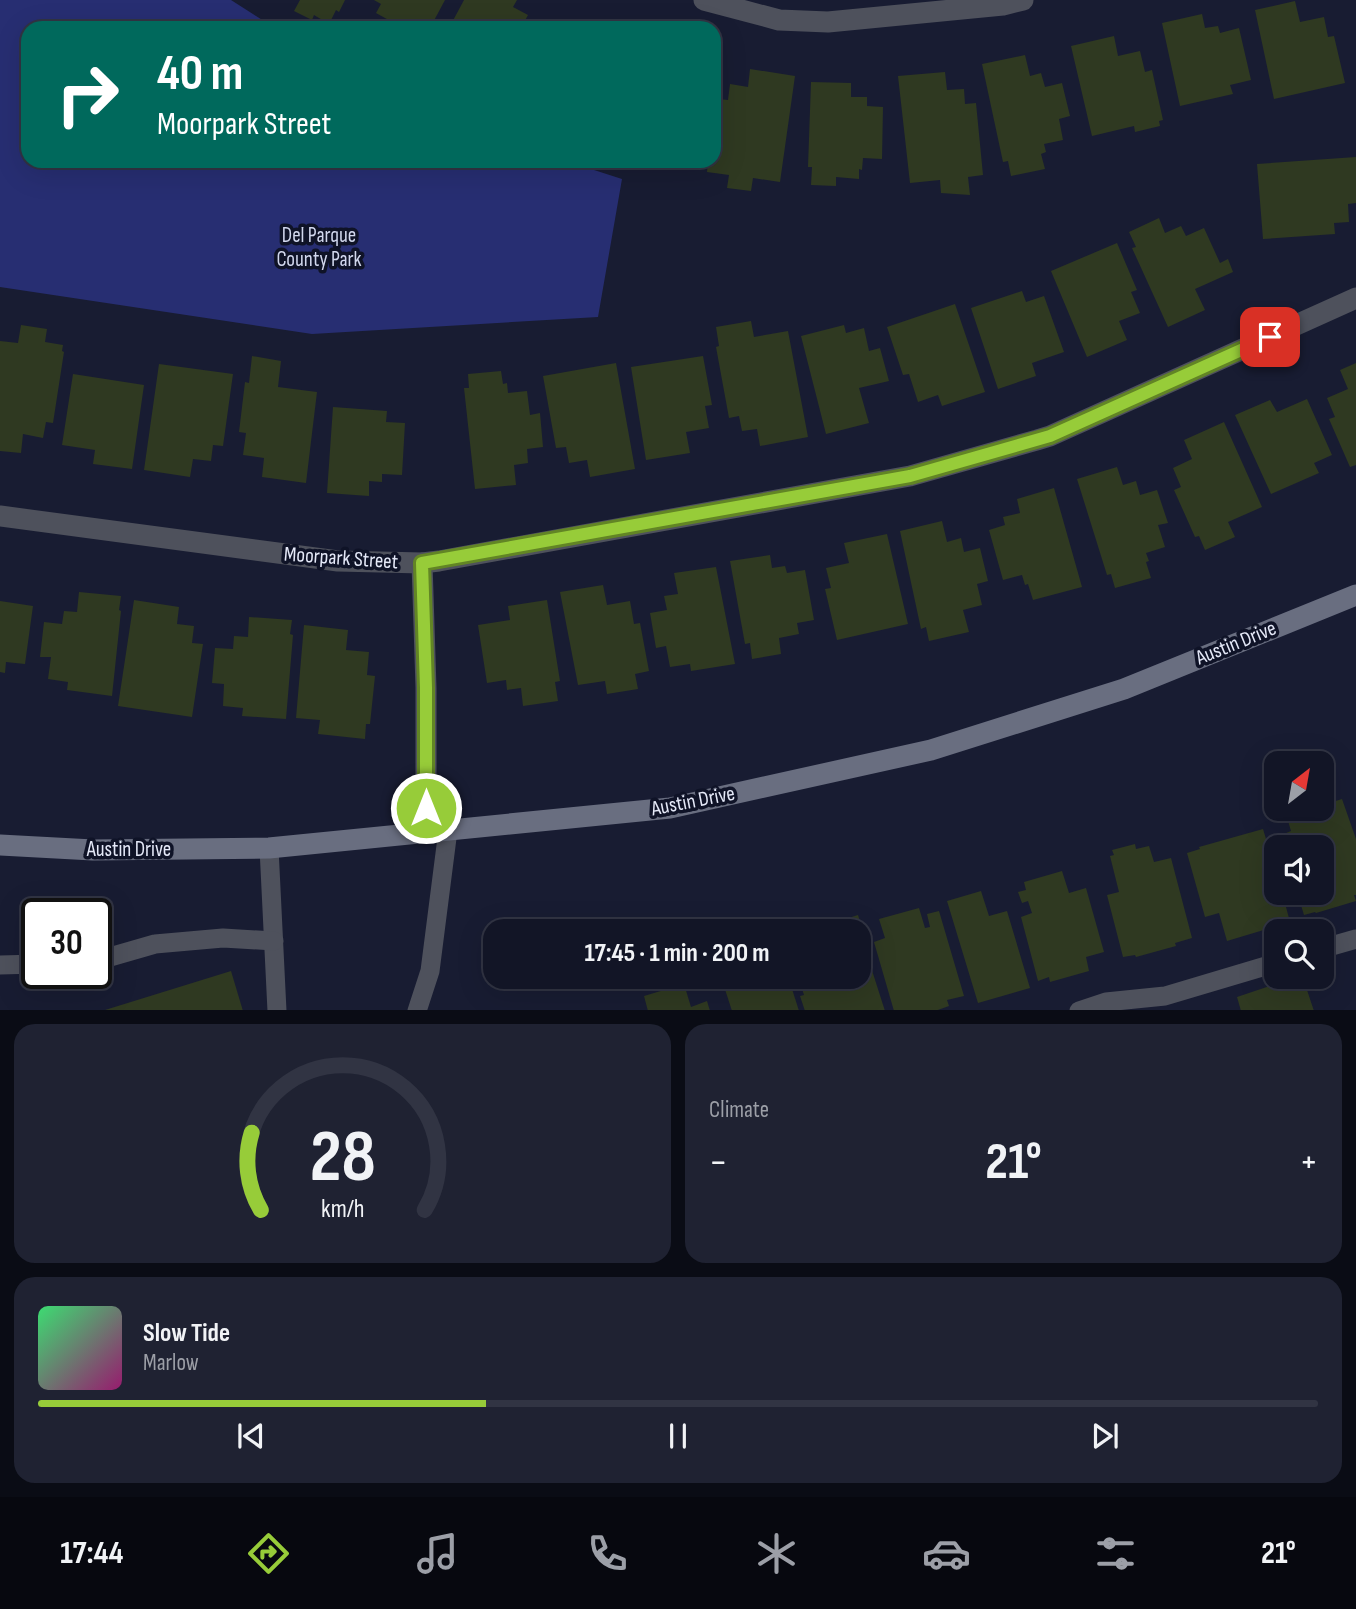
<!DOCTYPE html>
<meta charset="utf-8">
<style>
:root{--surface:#121526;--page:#1f2232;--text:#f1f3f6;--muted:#9c9fa7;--line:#313443;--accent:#97cc39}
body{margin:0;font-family:"Sofia Sans Condensed",sans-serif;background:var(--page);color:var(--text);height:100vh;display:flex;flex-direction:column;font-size:26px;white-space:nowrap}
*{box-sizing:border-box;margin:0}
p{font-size:23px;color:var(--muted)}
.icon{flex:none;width:38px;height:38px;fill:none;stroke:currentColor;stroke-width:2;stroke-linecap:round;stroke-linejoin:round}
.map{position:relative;height:1010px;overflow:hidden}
.sheet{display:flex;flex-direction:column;gap:14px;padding:14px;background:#0a0c15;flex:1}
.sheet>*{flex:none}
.hud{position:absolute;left:21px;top:21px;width:700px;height:147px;border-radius:21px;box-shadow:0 7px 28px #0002,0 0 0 2px var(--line);background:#00695c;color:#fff;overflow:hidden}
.needle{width:46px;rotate:31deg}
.buttons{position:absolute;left:1264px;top:751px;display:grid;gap:14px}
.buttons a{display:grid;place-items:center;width:70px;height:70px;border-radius:14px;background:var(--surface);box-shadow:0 7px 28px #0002,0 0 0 2px var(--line);font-size:35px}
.speed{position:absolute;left:21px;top:898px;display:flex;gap:14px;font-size:35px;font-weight:700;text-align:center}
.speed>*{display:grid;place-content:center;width:91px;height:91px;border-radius:50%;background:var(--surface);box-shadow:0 7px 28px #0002,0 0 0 2px var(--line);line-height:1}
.speed .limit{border:4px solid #111;border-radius:10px;background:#fff;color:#111}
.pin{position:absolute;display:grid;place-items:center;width:60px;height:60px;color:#fff;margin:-30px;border-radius:14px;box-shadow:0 4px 10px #0006}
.me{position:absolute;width:77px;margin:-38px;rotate:0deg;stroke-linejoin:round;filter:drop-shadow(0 0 5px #0008)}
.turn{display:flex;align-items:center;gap:24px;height:147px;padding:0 21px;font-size:32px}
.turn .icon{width:91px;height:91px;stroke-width:2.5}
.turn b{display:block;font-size:49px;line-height:60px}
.big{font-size:52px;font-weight:700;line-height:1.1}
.sheet .widget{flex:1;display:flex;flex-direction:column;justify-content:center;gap:10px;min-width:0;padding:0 24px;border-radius:21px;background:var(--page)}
.sheet .dial{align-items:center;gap:0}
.dial svg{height:182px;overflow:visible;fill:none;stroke:var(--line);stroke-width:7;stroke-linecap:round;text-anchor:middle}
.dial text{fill:var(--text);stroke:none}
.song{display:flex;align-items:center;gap:21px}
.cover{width:84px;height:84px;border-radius:10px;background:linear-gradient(135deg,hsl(140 70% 55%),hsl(320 70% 35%))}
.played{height:7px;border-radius:4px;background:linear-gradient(90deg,var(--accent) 35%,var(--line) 35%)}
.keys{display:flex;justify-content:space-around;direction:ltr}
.heat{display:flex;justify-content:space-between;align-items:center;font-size:38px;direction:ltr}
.sheet .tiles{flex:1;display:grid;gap:14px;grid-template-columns:1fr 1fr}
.widget:last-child{grid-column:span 2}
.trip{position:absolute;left:483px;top:919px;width:388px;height:70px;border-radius:21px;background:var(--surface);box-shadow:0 7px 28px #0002,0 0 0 2px var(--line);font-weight:700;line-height:70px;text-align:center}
.menu{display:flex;height:112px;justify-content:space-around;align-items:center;background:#07080f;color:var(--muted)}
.menu .icon{width:49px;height:49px}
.menu .selected{color:var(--accent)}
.menu b{font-size:32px;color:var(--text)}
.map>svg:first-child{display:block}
</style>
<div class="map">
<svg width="1356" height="1011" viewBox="0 0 1356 1011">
<rect width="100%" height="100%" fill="#181c32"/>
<path fill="#272e72" d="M 0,0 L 231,0 L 275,28 L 28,28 L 28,161 L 566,161 L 622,179 L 598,317 L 312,334 L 0,287 Z"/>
<g fill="#2f3921">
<path d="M 300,0 L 345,0 L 339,12 L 336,10 L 329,24 L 314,15 L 312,20 L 294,11 Z"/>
<path d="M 374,0 L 445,0 L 430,28 L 403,28 L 376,13 L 381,4 Z"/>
<path d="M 464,0 L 517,0 L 513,7 L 528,15 L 521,28 L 449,28 Z"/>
<path d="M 1295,1 L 1300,22 L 1324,17 L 1328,37 L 1334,36 L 1345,83 L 1274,99 L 1255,10 Z"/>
<path d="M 1202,14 L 1205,28 L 1218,26 L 1220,33 L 1239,28 L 1251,80 L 1230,85 L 1233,94 L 1180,106 L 1162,23 Z"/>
<path d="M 579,20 L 598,28 L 575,28 Z"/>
<path d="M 1114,36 L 1118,56 L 1140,51 L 1145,72 L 1152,70 L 1163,120 L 1159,121 L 1160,126 L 1135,132 L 1134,126 L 1092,136 L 1071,46 Z"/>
<path d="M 1025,55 L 1030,76 L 1041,73 L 1045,87 L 1062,83 L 1070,116 L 1059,119 L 1063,140 L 1044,144 L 1046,152 L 1041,154 L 1045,169 L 1011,176 L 1008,161 L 1003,162 L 982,64 Z"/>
<path d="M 750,69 L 795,76 L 780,182 L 753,178 L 751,191 L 727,188 L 729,175 L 707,172 L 708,161 L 714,161 L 714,118 L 718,99 L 728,100 L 730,84 L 748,87 Z"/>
<path d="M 945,72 L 947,90 L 964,89 L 965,104 L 976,103 L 983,175 L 968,177 L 970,195 L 941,193 L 940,180 L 910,183 L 898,76 Z"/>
<path d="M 811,82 L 851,83 L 851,97 L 867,97 L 867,106 L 883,107 L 882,159 L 863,158 L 862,170 L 859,169 L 859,179 L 836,177 L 836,186 L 811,185 L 812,167 L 808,167 Z"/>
<path d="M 1356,157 L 1356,203 L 1348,204 L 1349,222 L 1334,223 L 1335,234 L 1263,239 L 1257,164 Z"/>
<path d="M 626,161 L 651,161 L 649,168 Z"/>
<path d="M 1159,218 L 1165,233 L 1181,226 L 1186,236 L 1204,228 L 1220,263 L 1228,259 L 1233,272 L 1195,289 L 1205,310 L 1168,327 L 1132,248 L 1136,247 L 1129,232 Z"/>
<path d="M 1117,243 L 1137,290 L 1131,292 L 1140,313 L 1119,321 L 1127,340 L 1087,357 L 1051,271 Z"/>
<path d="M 1022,291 L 1026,302 L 1044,296 L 1064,352 L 1032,363 L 1036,376 L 998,389 L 971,308 Z"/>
<path d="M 955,304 L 985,392 L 942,406 L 938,395 L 918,402 L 909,374 L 903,375 L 887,327 Z"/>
<path d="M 751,321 L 754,337 L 788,331 L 808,437 L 760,446 L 757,429 L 742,431 L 739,416 L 729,418 L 716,347 L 719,346 L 716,327 Z"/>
<path d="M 21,325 L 47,329 L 45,342 L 63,345 L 62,351 L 64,352 L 53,423 L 46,422 L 43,438 L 23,434 L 21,453 L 0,451 L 0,341 L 18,343 Z"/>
<path d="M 844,325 L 846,333 L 864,328 L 869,351 L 880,348 L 889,381 L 859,388 L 869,423 L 826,434 L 801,336 Z"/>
<path d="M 252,356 L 281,361 L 278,387 L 317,392 L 306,483 L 262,477 L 264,458 L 243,455 L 246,433 L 239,432 L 245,382 L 249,383 Z"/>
<path d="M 703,356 L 712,405 L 705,406 L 709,428 L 686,432 L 690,453 L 646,460 L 631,367 Z"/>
<path d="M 616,363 L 635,469 L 590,477 L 587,460 L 569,463 L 566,447 L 556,448 L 543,376 Z"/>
<path d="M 1356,363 L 1356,465 L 1350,467 L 1329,419 L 1335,417 L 1327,398 L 1348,389 L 1340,370 Z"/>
<path d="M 159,364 L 233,374 L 223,446 L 213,445 L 211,461 L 193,459 L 190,477 L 144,470 Z"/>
<path d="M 501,371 L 503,384 L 507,383 L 508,393 L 527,391 L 530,415 L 540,413 L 543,447 L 527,449 L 528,463 L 514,465 L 516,485 L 475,489 L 464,388 L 469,388 L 468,374 Z"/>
<path d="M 73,374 L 144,385 L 132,469 L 93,464 L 95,450 L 62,445 Z"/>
<path d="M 1307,399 L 1332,455 L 1314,463 L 1319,473 L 1271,494 L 1235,415 L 1270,400 L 1277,412 Z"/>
<path d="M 333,407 L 387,411 L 386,422 L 405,423 L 402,475 L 382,474 L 382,482 L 369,481 L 369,496 L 327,493 Z"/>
<path d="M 1224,422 L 1262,507 L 1228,522 L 1235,537 L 1205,550 L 1199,536 L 1195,537 L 1174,490 L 1181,487 L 1173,468 L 1192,459 L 1184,440 Z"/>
<path d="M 1117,467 L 1123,485 L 1136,481 L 1140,495 L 1157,490 L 1168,523 L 1158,525 L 1165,547 L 1146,553 L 1149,561 L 1146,562 L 1151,578 L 1115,588 L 1111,574 L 1107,575 L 1077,479 Z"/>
<path d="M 1054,488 L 1082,587 L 1033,600 L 1028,584 L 1025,585 L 1022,575 L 1003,580 L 989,530 L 1005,525 L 1003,517 L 1020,513 L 1017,499 Z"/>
<path d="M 942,521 L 947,542 L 961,538 L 964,552 L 980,548 L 988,581 L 977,584 L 982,605 L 963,610 L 969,632 L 929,641 L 926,627 L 921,629 L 900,531 Z"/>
<path d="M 887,534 L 908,624 L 837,640 L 825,589 L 831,588 L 826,568 L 849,563 L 844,543 Z"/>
<path d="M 770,555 L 772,568 L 785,566 L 787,573 L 805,570 L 814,620 L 797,623 L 799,634 L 779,638 L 781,654 L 752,659 L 750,643 L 745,644 L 730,561 Z"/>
<path d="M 716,567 L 735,664 L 691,671 L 690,664 L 670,667 L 666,646 L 656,648 L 650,613 L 667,610 L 664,596 L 678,594 L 674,573 Z"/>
<path d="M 603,585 L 607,605 L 630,601 L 634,624 L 640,623 L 649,671 L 635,674 L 638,689 L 607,694 L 605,681 L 578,685 L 560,592 Z"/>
<path d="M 79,592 L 121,596 L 119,610 L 121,611 L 112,696 L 67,690 L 68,682 L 48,679 L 51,657 L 40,657 L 44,622 L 62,624 L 64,611 L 77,612 Z"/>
<path d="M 134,600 L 179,607 L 177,624 L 194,626 L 192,643 L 203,644 L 192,717 L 118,706 Z"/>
<path d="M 547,600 L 560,681 L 555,682 L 558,701 L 523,706 L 521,688 L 507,690 L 506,680 L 487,683 L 478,625 L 510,620 L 508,606 Z"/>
<path d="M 0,601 L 33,606 L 25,664 L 6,662 L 5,673 L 0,672 Z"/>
<path d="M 249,617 L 292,620 L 290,634 L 293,635 L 286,719 L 242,716 L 243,708 L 223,706 L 224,684 L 212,683 L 215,648 L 233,649 L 234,636 L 248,637 Z"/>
<path d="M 304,625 L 348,630 L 346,650 L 369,652 L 367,675 L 375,676 L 370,724 L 366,724 L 365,739 L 318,734 L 320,720 L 296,718 Z"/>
<path d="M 1342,799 L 1356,839 L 1356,895 L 1354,895 L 1356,901 L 1316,913 L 1315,912 L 1304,915 L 1297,892 L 1321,892 L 1321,847 L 1282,847 L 1279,836 L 1291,831 L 1286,814 L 1303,808 L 1321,808 L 1321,803 L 1325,801 L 1326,804 Z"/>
<path d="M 1263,829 L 1276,872 L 1276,892 L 1282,892 L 1290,922 L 1227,941 L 1219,913 L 1205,917 L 1187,853 L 1200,849 L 1199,847 Z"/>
<path d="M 1135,844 L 1136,849 L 1149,846 L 1154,862 L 1171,858 L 1192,938 L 1175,943 L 1176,946 L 1136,957 L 1135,955 L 1123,957 L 1107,895 L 1119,892 L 1110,856 L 1114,855 L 1112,850 Z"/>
<path d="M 1062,871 L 1069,893 L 1086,888 L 1104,952 L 1086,957 L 1089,971 L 1050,982 L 1049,977 L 1038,981 L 1021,917 L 1032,913 L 1028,901 L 1022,903 L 1018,892 L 1026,890 L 1024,882 Z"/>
<path d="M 981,891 L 989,916 L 1007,911 L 1030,988 L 978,1003 L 947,901 Z"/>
<path d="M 919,908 L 925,928 L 930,927 L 927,914 L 939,911 L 964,996 L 947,1000 L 949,1006 L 935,1011 L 894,1011 L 874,942 L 885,938 L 879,919 Z"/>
<path d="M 858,915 L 864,935 L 861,936 L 885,1011 L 805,1011 L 800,996 L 804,995 L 798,976 L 859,976 L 859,931 L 843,931 L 839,921 Z"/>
<path d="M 231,971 L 243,1011 L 106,1011 L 105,1010 Z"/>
<path d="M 731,976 L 788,976 L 799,1011 L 732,1011 L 722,980 Z"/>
<path d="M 1285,981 L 1288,989 L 1305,984 L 1314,1011 L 1241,1011 L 1237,997 Z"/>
<path d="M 684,984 L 691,1007 L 707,1001 L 710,1011 L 648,1011 L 644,996 Z"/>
</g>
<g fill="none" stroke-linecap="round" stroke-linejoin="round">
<g stroke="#4e515c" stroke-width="19">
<path d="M 269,848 L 277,1011"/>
<path d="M 1321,949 L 1356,939"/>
<path d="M 96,961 L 155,944 L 223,938 L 274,941"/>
<path d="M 0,965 L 37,964"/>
<path d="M 417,1011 L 430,971 L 448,830"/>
<path d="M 1079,1011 L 1106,1002 L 1165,996 L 1276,963"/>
</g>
<g stroke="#4e515c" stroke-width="21">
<path d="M 704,0 L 779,20 L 828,22 L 1003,5 L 1023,0"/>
<path d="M 0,516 L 338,561 L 422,563 L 439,561 L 910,476 L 1037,440 L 1050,436 L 1356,298"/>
<path d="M 422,563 L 426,688 L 426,832"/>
</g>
<path stroke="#696e80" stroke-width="21" d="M 0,845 L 93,850 L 269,848 L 670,808 L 931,750 L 1124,689 L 1356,595"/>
</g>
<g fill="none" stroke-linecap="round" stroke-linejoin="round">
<defs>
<path id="route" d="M 426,808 L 426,688 L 422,563 L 910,476 L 1050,436 L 1270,337"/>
</defs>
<use href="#route" stroke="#628525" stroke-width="18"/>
<use href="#route" stroke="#97cc39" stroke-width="12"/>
</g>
<g text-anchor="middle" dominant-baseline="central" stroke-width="7" stroke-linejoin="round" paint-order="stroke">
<g font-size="21" fill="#d2d8ee" stroke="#0f1327">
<text x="319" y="235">Del Parque<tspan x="319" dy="24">County Park</tspan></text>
</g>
<g font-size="21" fill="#e5e9f8" stroke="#0f1327">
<text transform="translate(341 558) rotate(4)">Moorpark Street</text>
<text transform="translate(1236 643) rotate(-22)">Austin Drive</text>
<text transform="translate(693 801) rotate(-11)">Austin Drive</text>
<text x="129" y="849">Austin Drive</text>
</g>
</g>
</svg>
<div class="buttons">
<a><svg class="needle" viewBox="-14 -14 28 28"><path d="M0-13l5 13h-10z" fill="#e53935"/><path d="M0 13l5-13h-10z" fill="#9c9fa7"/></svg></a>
<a><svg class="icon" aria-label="sound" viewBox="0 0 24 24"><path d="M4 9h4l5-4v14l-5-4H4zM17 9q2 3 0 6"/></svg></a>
<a><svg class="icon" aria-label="search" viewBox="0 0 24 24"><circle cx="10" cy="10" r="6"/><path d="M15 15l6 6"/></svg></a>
</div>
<div class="speed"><div class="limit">30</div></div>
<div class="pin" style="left:1270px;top:337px;background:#d93025"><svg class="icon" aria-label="arrive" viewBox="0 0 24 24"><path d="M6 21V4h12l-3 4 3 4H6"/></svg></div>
<svg class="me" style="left:426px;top:808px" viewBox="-20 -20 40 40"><circle r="17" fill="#97cc39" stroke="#fff" stroke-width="3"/><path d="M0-11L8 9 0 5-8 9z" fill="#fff"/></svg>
<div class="trip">17:45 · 1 min · 200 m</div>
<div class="hud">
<div class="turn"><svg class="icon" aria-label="right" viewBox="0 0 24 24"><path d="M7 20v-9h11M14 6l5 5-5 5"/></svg><div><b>40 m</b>Moorpark Street</div></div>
</div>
</div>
<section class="sheet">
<div class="tiles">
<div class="widget dial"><svg viewBox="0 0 100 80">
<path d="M14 69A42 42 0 1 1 86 69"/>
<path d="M14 69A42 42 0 0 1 10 35" stroke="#97cc39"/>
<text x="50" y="56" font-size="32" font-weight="700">28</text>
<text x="50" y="72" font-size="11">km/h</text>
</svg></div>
<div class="widget"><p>Climate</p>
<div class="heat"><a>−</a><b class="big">21°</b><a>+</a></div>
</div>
<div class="widget">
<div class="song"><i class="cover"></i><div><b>Slow Tide</b><p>Marlow</p></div></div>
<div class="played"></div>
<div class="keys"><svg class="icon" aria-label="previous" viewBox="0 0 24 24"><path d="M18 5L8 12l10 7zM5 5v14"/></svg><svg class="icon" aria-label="pause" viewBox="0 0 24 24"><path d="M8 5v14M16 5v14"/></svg><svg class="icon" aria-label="next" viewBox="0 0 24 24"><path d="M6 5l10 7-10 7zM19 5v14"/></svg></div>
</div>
</div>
</section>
<nav class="menu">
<b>17:44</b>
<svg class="icon selected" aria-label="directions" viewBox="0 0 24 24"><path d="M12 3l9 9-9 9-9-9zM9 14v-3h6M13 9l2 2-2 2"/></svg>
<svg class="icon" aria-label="music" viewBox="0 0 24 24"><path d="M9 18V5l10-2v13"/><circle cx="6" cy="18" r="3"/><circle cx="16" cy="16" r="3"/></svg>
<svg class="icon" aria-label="phone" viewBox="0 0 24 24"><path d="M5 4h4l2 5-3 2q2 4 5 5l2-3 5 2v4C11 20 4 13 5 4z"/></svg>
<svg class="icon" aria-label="climate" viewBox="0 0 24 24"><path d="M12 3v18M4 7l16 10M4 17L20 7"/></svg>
<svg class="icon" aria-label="car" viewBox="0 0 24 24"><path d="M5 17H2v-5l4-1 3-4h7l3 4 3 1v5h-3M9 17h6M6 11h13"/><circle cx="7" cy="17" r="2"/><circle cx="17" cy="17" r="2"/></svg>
<svg class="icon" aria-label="filters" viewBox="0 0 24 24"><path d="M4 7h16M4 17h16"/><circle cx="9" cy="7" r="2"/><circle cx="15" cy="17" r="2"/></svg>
<b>21°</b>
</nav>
